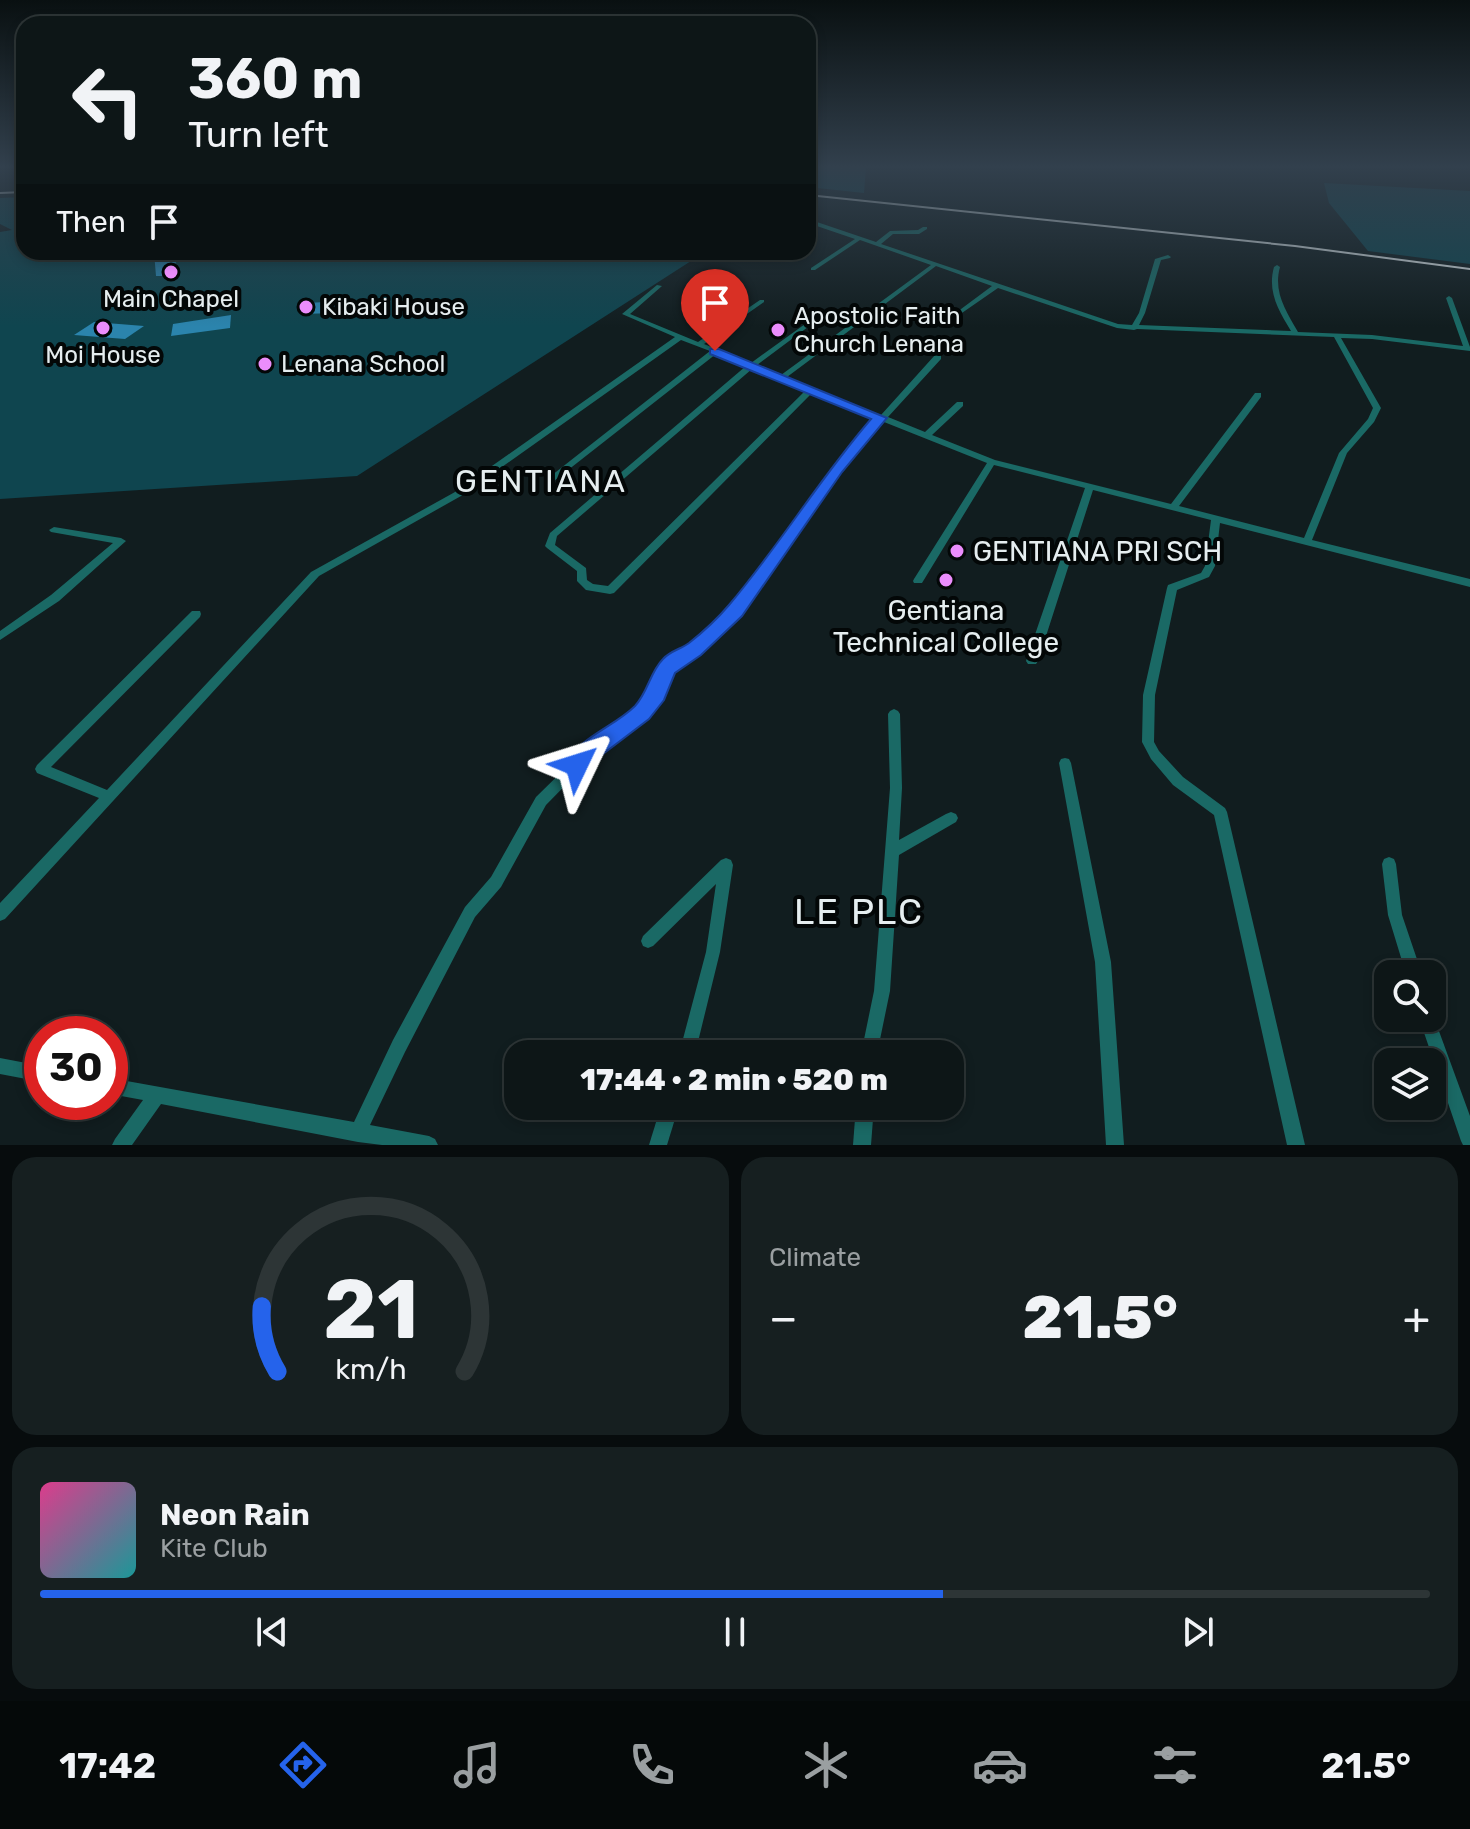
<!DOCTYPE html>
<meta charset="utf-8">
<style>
:root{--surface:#0d1617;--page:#161f20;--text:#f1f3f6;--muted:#9a9fa1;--line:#2d3536;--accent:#2563eb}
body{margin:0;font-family:Rubik,sans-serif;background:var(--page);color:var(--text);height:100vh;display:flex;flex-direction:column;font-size:30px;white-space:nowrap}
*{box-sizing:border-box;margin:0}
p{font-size:26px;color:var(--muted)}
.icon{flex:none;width:44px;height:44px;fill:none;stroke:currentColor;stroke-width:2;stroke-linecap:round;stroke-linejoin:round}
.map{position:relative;height:1145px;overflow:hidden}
.panel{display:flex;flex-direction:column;gap:12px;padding:12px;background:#070c0d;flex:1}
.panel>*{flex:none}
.top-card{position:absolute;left:16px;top:16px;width:800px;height:244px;border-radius:24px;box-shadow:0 4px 12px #0003,0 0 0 2px var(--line);background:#0d1617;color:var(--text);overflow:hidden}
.tools{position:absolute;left:1374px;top:960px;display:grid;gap:16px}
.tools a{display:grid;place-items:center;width:72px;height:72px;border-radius:16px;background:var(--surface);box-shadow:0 4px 12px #0003,0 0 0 2px var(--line);font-size:40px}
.speed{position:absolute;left:24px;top:1016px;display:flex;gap:16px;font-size:40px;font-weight:700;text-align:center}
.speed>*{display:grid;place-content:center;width:104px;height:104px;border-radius:50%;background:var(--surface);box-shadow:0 4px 12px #0003,0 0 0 2px var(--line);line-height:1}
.speed .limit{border:12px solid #d22;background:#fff;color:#111}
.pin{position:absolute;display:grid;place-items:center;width:68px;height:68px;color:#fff;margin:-82px -34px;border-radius:50% 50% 50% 0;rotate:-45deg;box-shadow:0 0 8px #0007}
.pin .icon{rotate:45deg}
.me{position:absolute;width:88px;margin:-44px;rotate:49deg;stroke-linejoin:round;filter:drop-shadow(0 0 6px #0008)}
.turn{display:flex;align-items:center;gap:28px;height:168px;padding:0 40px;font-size:36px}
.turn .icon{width:104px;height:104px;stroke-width:2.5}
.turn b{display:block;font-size:56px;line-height:68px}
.then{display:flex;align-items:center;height:76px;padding:0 40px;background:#0003;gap:16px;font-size:30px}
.big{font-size:60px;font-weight:800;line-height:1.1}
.panel .widget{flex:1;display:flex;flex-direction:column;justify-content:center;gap:12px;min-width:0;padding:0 28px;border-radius:24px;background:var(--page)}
.panel .dial{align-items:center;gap:0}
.dial svg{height:208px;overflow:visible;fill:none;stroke:var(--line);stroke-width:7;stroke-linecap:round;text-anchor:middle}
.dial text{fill:var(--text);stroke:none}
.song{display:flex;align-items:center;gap:24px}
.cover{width:96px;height:96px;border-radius:12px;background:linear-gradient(135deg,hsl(330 70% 55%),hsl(180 70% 35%))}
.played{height:8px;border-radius:4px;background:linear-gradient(90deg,var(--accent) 65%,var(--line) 65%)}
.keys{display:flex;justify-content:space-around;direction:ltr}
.heat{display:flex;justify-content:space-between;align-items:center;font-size:44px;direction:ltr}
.panel .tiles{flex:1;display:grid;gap:12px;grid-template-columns:1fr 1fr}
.widget:last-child{grid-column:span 2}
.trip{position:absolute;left:504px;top:1040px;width:460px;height:80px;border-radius:24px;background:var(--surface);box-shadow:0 4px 12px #0003,0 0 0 2px var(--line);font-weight:800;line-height:80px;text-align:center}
.menu{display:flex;height:128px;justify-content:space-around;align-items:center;background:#050909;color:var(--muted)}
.menu .icon{width:56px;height:56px}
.menu .selected{color:var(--accent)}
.menu b{font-size:36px;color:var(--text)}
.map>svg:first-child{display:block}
</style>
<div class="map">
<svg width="1470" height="1145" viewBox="0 0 1470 1145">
<rect width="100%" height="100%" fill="#111d1f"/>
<g fill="#0f454f">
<path d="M 808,167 L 866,167 L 864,193 L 808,187 Z"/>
<path d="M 1324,183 L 1470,191 L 1470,264 L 1368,251 L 1329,203 Z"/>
<path d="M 24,197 L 24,252 L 705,252 L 357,476 L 0,499 L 0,232 L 12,230 L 0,224 L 0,198 Z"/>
</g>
<g fill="#2b84ad">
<path d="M 154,252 L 183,252 L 167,276 L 156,276 Z"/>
<path d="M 345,301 L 338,313 L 299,314 L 306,303 Z"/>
<path d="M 231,315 L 230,328 L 171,336 L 173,324 Z"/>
<path d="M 94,322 L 144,326 L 125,339 L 74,335 Z"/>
</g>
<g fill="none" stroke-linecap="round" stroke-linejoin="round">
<g fill="#1a6965" fill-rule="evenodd">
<path d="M 808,219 L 876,242 L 890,231 L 918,230 L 923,227 L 927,227 L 927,229 L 919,234 L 893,234 L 881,244 L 1118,324 L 1132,325 L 1139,313 L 1155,259 L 1168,255 L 1171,257 L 1170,258 L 1161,260 L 1145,313 L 1139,325 L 1291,331 C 1279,311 1267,292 1274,267 L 1277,265 L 1280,267 C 1273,292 1286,311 1298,332 L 1372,335 L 1463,346 L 1446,298 L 1449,296 L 1452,298 L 1470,347 L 1470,351 L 1372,339 L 1341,338 L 1381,408 L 1374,422 L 1347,453 L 1312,540 L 1470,579 L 1470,587 L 1220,523 L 1215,566 L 1209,577 L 1177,590 L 1155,695 L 1154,742 L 1159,751 L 1183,777 L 1225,808 L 1227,812 L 1305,1145 L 1287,1145 L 1214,815 L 1173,785 L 1151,759 L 1142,742 L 1143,695 L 1167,588 L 1168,585 L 1201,573 L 1205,566 L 1211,520 L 1093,490 L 1038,661 L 1036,664 L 1028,664 L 1026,661 L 1085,488 L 994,465 L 922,583 L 914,583 L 913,581 L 914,579 L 987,463 L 884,422 L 840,471 L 739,614 L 698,653 L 678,664 L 671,671 L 661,697 L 645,716 L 599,751 L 546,805 L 501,887 L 475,917 L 405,1052 L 370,1125 L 429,1136 L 435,1139 L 438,1145 L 382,1145 L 358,1142 L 161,1104 L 132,1145 L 112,1145 L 115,1139 L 143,1100 L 110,1094 L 110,1078 L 354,1122 L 393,1040 L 465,907 L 491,877 L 536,797 L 591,743 L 637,710 L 652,692 L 662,666 L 670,658 L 690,647 L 731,608 L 834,467 L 878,419 L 812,393 L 614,593 L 610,594 L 586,590 L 577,581 L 577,571 L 547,548 L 545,546 L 550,533 L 746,366 L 716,354 L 554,481 L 548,481 L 547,479 L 710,351 L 681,340 L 461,496 L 319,576 L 5,919 L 0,921 L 0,903 L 99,798 L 37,773 L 35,769 L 37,765 L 192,611 L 200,611 L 201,614 L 200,617 L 51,767 L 107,790 L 311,572 L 455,492 L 675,337 L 622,314 L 657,285 L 662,286 L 630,314 L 698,342 L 760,300 L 764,300 L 764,302 L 704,344 L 751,363 L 812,319 L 816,319 L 816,321 L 757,365 L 781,375 L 931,265 L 860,240 L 815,270 L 811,270 L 811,268 L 855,239 L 808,223 ZM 936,266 L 992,286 L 957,312 L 956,313 L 959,315 L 998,288 L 1117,328 L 1134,330 L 1137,329 L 1334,337 L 1373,408 L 1368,419 L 1339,453 L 1304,538 L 1179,506 L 1261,397 L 1261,393 L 1255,393 L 1171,504 L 995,460 L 932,435 L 963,406 L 963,402 L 957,402 L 925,432 L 888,417 L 941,359 L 941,355 L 935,355 L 881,415 L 787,377 ZM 752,369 L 806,390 L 608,586 L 593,584 L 587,580 L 586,568 L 555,545 L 557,536 Z"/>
<path d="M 54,527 L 121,538 L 126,541 L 59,601 L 0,640 L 0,631 L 51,595 L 113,543 L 51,532 L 49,530 Z"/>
<path d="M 894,709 L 898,711 L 900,714 L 902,788 L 899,840 L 946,814 L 951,812 L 956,814 L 958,818 L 956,822 L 899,855 L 890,991 L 877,1054 L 861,1054 L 874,991 L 890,788 L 888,714 L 890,711 Z"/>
<path d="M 1065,758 L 1069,759 L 1071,763 L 1111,962 L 1124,1145 L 1106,1145 L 1095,962 L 1059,763 L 1061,759 Z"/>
<path d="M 1389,857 L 1394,859 L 1396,864 L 1402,915 L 1422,974 L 1406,974 L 1388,915 L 1382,864 L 1384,859 Z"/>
<path d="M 726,858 L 731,860 L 733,865 L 720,952 L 695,1054 L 679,1054 L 706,952 L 716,884 L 653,946 L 648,948 L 643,946 L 641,941 L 643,936 L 721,860 Z"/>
<path d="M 1432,1012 L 1470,1116 L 1470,1145 L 1463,1145 L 1461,1141 L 1419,1018 L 1432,1018 Z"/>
<path d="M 0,1058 L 42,1066 L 42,1082 L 0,1074 Z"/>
<path d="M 661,1106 L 679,1106 L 667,1145 L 649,1145 Z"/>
<path d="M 856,1106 L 874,1106 L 871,1145 L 853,1145 Z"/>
</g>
<g stroke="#ccd4d6" stroke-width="2">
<path d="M 0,193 L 24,192"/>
<path d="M 808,195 L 1295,246 L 1470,269"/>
</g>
</g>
<linearGradient id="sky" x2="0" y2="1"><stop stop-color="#091011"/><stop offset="0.51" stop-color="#32404d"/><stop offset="1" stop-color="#32404d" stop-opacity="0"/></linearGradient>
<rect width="1470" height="327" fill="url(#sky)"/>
<path fill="#2563eb" stroke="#184099" stroke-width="2" d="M 710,349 L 719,349 L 887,418 L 842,472 L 742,616 L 701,655 L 675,673 L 664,700 L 649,719 L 603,754 L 585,772 L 577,775 L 569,772 L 565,765 C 579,737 614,727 635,706 C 648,692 650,672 663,659 C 670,651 681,649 689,643 C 703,632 718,618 729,605 C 779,546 820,478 871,419 L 710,354 Z"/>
<g fill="#eb8dfc" stroke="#030707" stroke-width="3">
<circle cx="171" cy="272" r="8"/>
<circle cx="306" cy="307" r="8"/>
<circle cx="103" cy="328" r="8"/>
<circle cx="778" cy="330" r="8"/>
<circle cx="265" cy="364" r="8"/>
<circle cx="957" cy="551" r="8"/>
<circle cx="946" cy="580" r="8"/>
</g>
<g text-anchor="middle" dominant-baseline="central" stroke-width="8" stroke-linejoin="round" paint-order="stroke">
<g font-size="24" fill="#e5edef" stroke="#030707" text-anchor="start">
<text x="171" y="299" text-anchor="middle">Main Chapel</text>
<text x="322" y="307">Kibaki House</text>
<text x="794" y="316">Apostolic Faith<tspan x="794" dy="28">Church Lenana</tspan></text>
<text x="103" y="355" text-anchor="middle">Moi House</text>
<text x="281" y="364">Lenana School</text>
</g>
<g font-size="28" fill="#e5edef" stroke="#030707" text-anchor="start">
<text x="973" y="551">GENTIANA PRI SCH</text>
<text x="946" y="610" text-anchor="middle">Gentiana<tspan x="946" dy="32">Technical College</tspan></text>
</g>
<g font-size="32" letter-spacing="2" fill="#e5edef" stroke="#030707">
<text x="541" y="481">GENTIANA</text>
</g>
<g font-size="36" letter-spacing="2" fill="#e5edef" stroke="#030707">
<text x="859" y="911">LE PLC</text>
</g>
</g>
</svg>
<div class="tools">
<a><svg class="icon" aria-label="search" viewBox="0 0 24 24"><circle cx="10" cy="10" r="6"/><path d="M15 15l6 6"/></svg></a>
<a><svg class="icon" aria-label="layers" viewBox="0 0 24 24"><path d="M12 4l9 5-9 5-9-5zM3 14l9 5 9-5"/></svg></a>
</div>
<div class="speed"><div class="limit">30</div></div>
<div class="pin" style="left:715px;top:351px;background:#d93025"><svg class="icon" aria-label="arrive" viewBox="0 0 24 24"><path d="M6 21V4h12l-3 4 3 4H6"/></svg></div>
<svg class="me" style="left:577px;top:765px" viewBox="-20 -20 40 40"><path d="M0-17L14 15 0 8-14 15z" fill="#2563eb" stroke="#fff" stroke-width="4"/></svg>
<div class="trip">17:44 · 2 min · 520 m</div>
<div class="top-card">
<div class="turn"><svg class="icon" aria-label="left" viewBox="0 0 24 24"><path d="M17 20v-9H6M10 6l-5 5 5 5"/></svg><div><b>360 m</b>Turn left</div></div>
<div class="then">Then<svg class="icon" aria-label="arrive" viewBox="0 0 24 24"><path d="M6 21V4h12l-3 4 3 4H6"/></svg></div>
</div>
</div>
<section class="panel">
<div class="tiles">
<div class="widget dial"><svg viewBox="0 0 100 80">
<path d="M14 69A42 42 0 1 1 86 69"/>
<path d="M14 69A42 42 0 0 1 8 44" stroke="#2563eb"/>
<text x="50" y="56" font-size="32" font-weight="700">21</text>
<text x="50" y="72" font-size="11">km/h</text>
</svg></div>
<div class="widget"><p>Climate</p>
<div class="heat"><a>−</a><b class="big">21.5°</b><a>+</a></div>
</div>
<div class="widget">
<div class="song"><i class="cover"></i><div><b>Neon Rain</b><p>Kite Club</p></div></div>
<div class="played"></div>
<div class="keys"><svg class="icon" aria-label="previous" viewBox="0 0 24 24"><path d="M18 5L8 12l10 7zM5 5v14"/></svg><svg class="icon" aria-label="pause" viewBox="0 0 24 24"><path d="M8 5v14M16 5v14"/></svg><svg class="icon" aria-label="next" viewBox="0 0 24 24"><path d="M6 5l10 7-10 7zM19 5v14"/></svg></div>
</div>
</div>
</section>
<nav class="menu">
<b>17:42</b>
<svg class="icon selected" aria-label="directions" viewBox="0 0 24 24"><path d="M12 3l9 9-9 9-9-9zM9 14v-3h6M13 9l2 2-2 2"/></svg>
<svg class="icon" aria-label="music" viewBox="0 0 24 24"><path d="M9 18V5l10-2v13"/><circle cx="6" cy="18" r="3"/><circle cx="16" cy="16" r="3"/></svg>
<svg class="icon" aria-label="phone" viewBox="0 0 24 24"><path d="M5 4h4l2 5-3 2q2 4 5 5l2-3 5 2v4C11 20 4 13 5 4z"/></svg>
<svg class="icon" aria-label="climate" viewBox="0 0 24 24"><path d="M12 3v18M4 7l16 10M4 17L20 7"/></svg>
<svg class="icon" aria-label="car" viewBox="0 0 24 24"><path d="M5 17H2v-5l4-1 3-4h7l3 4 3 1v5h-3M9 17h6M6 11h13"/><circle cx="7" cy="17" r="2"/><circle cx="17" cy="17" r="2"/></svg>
<svg class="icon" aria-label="filters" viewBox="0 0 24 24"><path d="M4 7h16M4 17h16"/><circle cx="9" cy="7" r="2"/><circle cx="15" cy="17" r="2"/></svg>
<b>21.5°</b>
</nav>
